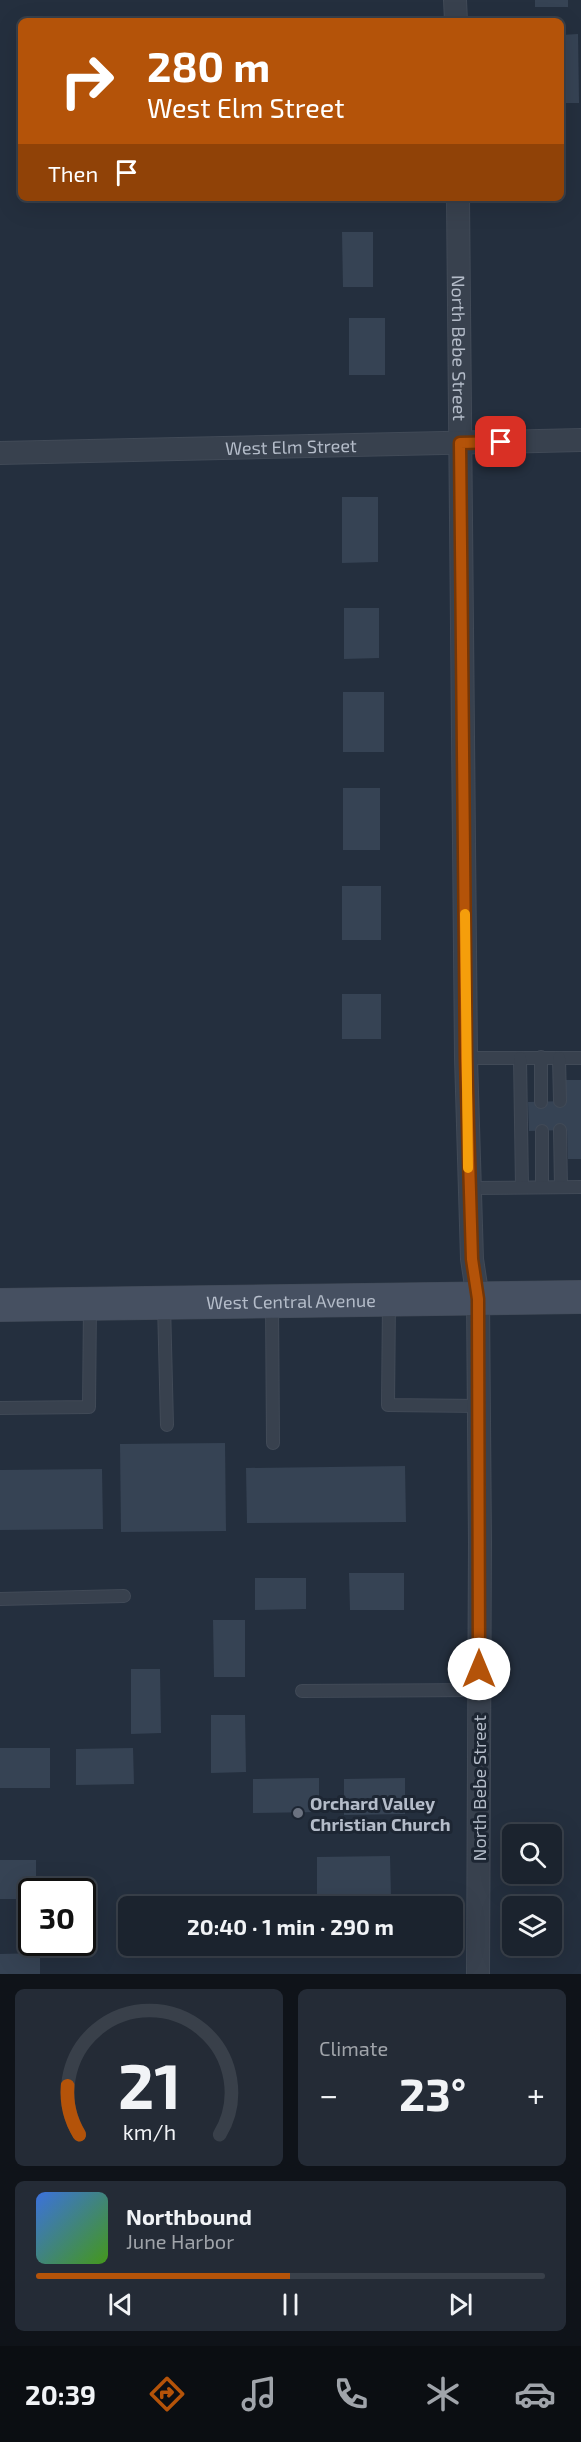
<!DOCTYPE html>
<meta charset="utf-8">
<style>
:root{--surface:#1b232e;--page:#242b36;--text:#f1f3f6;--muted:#a0a4aa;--line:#39404a;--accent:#b45309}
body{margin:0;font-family:"Exo 2",sans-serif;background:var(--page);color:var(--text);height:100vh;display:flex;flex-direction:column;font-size:22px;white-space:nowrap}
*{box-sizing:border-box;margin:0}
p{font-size:20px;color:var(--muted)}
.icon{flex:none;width:33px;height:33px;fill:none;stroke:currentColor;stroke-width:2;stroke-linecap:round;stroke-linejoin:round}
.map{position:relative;height:1974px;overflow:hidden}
.details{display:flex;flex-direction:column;gap:15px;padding:15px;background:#0f1319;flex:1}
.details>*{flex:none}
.guide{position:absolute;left:18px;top:18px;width:546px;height:183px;border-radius:9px;box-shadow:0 6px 24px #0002,0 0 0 2px var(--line);background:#b45309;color:#fff;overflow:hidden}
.tools{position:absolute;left:502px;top:1824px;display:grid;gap:12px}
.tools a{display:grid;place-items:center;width:60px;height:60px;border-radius:9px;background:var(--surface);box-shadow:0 6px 24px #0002,0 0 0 2px var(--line);font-size:30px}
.speed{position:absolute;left:18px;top:1878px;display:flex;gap:12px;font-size:30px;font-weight:700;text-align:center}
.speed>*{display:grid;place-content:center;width:78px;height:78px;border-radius:50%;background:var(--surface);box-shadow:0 6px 24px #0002,0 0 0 2px var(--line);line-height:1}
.speed .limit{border:3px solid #111;border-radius:9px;background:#fff;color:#111}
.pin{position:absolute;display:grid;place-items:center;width:51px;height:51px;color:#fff;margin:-26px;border-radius:12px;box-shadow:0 3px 9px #0006}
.me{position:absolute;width:66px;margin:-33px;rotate:0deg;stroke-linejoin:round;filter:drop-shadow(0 0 4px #0008)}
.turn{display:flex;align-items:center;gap:21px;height:126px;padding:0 30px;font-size:27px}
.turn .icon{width:78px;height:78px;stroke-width:2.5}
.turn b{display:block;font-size:42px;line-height:51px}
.then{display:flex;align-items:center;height:57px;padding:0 30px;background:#0003;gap:12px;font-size:22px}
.big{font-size:45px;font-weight:700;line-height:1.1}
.details .widget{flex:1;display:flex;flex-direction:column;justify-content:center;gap:9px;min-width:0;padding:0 21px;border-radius:9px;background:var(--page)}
.details .dial{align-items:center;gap:0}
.dial svg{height:156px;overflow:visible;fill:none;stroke:var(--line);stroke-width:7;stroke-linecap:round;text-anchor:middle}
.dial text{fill:var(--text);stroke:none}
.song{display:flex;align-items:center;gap:18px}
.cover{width:72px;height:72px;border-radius:9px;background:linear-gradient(135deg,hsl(220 70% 55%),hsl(100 70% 35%))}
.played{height:6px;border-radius:3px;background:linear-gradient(90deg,var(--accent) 50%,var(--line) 50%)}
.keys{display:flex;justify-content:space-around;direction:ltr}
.heat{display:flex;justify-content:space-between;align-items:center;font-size:33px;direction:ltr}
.details .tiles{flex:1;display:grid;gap:15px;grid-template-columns:1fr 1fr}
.widget:last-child{grid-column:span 2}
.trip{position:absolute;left:118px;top:1896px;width:345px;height:60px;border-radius:9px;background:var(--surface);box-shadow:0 6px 24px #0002,0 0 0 2px var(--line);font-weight:700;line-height:60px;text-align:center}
.tabs{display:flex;height:96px;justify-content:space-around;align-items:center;background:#0b0e12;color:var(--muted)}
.tabs .icon{width:42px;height:42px}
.tabs .on{color:var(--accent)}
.tabs b{font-size:27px;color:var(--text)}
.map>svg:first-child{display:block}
</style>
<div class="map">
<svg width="581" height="1974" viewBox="0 0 581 1974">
<rect width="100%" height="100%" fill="#242f3e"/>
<g fill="#364354">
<rect x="535" y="0" width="33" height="7"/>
<path d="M 578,34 L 579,103 L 561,103 L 561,35 Z"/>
<path d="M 340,198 L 375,198 L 375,200 L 340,201 Z"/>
<path d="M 342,232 L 373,232 L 373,287 L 343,287 Z"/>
<rect x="349" y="318" width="36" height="57"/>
<path d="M 342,497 L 378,497 L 378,562 L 342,563 Z"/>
<path d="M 344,608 L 379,608 L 379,658 L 344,659 Z"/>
<rect x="343" y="692" width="41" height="60"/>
<rect x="343" y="788" width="37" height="62"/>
<rect x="342" y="886" width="39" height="54"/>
<rect x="342" y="994" width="39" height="45"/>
<path d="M 566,1080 L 581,1080 L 581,1159 L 568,1159 L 567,1130 L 529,1131 L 528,1102 L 566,1101 Z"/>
<path d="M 225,1443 L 226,1531 L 121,1532 L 120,1444 Z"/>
<path d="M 405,1466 L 406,1522 L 247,1523 L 246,1468 Z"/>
<path d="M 102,1469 L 103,1529 L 0,1530 L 0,1470 Z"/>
<path d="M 349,1573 L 404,1573 L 404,1610 L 350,1610 Z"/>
<path d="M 255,1578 L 306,1578 L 306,1609 L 255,1610 Z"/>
<path d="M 213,1620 L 245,1620 L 245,1677 L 214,1677 Z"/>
<path d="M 131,1669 L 160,1669 L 161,1733 L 131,1734 Z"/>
<path d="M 211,1715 L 245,1715 L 246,1772 L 211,1773 Z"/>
<rect x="0" y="1748" width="50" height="40"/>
<path d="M 133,1748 L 134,1784 L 76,1785 L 76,1749 Z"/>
<path d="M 319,1778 L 319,1812 L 253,1813 L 253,1779 Z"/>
<path d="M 405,1778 L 405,1814 L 344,1815 L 344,1779 Z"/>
<path d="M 390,1856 L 391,1897 L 317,1898 L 317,1857 Z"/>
<path d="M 0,1860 L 36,1860 L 36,1892 L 32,1892 L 32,1899 L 0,1899 Z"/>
<path d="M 40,1953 L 40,1974 L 0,1974 L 0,1954 Z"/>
</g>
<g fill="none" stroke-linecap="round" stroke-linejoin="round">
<defs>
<g id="lane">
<path d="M 541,1057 L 541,1102"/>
<path d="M 466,1058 L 581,1058"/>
<path d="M 520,1058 L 522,1187"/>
<path d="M 559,1058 L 560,1101"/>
<path d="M 560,1130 L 561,1187"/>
<path d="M 542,1131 L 542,1187"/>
<path d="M 469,1188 L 581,1187"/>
<path d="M 389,1301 L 388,1405 L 478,1406"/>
<path d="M 272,1302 L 273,1443"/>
<path d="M 164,1304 L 167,1425"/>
<path d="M 0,1408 L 89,1407 L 90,1305"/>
<path d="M 0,1599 L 124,1596"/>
<path d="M 302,1691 L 479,1690"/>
</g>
<g id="street">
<path d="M 455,0 L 456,21"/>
<path id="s1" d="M 458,198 L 466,1058 L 472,1259 L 478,1299 L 480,1542 L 478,1974"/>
<path id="s2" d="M 0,453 L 581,440"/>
</g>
<g id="secondary">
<path id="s3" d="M 0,1305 L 581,1297"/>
</g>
</defs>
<use href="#lane" stroke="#414a57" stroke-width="14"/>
<use href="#street" stroke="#414a57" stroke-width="24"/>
<use href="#secondary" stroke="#414a57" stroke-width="34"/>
<use href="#lane" stroke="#38414e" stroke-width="12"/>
<use href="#street" stroke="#38414e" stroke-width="22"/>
<use href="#secondary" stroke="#465061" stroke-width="33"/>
</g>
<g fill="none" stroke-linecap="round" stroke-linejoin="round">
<defs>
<path id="route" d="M 479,1669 L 478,1299 L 472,1259 L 466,1058 L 460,443 L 501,442"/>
</defs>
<use href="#route" stroke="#753606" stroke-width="15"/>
<use href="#route" stroke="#b45309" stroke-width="10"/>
<path stroke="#f59e0b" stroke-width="10" d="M 465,914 L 468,1168"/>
</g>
<circle fill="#6b7280" stroke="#1d2633" stroke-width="2" cx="298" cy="1813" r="6"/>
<g text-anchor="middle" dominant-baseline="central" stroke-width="6" stroke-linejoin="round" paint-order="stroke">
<g font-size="18" fill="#b4bcc9" stroke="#1d2633">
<text stroke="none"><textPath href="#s1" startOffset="150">North Bebe Street</textPath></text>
<text stroke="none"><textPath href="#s2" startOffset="291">West Elm Street</textPath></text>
<text stroke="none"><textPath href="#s3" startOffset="291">West Central Avenue</textPath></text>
<text transform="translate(479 1788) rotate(-90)">North Bebe Street</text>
</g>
<g font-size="18" font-weight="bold" fill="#b4bcc9" stroke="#1d2633" text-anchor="start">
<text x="310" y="1803">Orchard Valley<tspan x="310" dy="21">Christian Church</tspan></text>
</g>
</g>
</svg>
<div class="tools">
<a><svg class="icon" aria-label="search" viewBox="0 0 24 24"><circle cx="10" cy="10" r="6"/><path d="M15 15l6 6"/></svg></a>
<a><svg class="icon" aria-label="layers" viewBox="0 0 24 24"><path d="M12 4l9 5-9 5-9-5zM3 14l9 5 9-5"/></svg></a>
</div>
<div class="speed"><div class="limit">30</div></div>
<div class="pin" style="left:501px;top:442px;background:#d93025"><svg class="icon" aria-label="arrive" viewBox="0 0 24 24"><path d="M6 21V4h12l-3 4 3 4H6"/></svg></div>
<svg class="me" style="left:479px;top:1669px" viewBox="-20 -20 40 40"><circle r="19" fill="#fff"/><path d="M0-13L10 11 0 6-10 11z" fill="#b45309"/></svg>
<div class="trip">20:40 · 1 min · 290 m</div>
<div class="guide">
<div class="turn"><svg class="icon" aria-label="right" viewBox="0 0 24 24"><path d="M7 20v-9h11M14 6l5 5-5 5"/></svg><div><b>280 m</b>West Elm Street</div></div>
<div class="then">Then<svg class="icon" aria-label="arrive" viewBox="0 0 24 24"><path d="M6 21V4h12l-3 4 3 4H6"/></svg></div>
</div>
</div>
<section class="details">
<div class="tiles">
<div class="widget dial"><svg viewBox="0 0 100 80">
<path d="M14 69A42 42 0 1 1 86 69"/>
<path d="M14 69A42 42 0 0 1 8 44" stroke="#b45309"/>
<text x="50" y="56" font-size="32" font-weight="700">21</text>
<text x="50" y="72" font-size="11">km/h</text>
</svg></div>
<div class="widget"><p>Climate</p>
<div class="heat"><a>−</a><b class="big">23°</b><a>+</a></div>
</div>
<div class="widget">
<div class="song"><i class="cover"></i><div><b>Northbound</b><p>June Harbor</p></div></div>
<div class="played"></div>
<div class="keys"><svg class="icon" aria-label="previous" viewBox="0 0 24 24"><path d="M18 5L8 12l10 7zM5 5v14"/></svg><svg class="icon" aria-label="pause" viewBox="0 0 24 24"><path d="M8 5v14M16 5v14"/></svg><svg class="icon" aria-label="next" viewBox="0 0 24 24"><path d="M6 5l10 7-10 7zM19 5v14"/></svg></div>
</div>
</div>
</section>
<nav class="tabs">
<b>20:39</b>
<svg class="icon on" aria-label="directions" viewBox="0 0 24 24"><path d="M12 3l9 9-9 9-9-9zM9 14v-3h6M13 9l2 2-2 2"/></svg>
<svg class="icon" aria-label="music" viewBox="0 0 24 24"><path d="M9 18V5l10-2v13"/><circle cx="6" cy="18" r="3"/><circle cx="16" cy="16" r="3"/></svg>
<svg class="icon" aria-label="phone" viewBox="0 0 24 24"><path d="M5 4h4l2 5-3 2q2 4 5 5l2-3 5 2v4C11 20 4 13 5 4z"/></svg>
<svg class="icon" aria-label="climate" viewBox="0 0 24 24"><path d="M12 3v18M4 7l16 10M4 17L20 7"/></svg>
<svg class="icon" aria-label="car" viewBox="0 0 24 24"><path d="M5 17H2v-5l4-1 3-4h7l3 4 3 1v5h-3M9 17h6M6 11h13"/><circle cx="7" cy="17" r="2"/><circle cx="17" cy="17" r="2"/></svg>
</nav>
